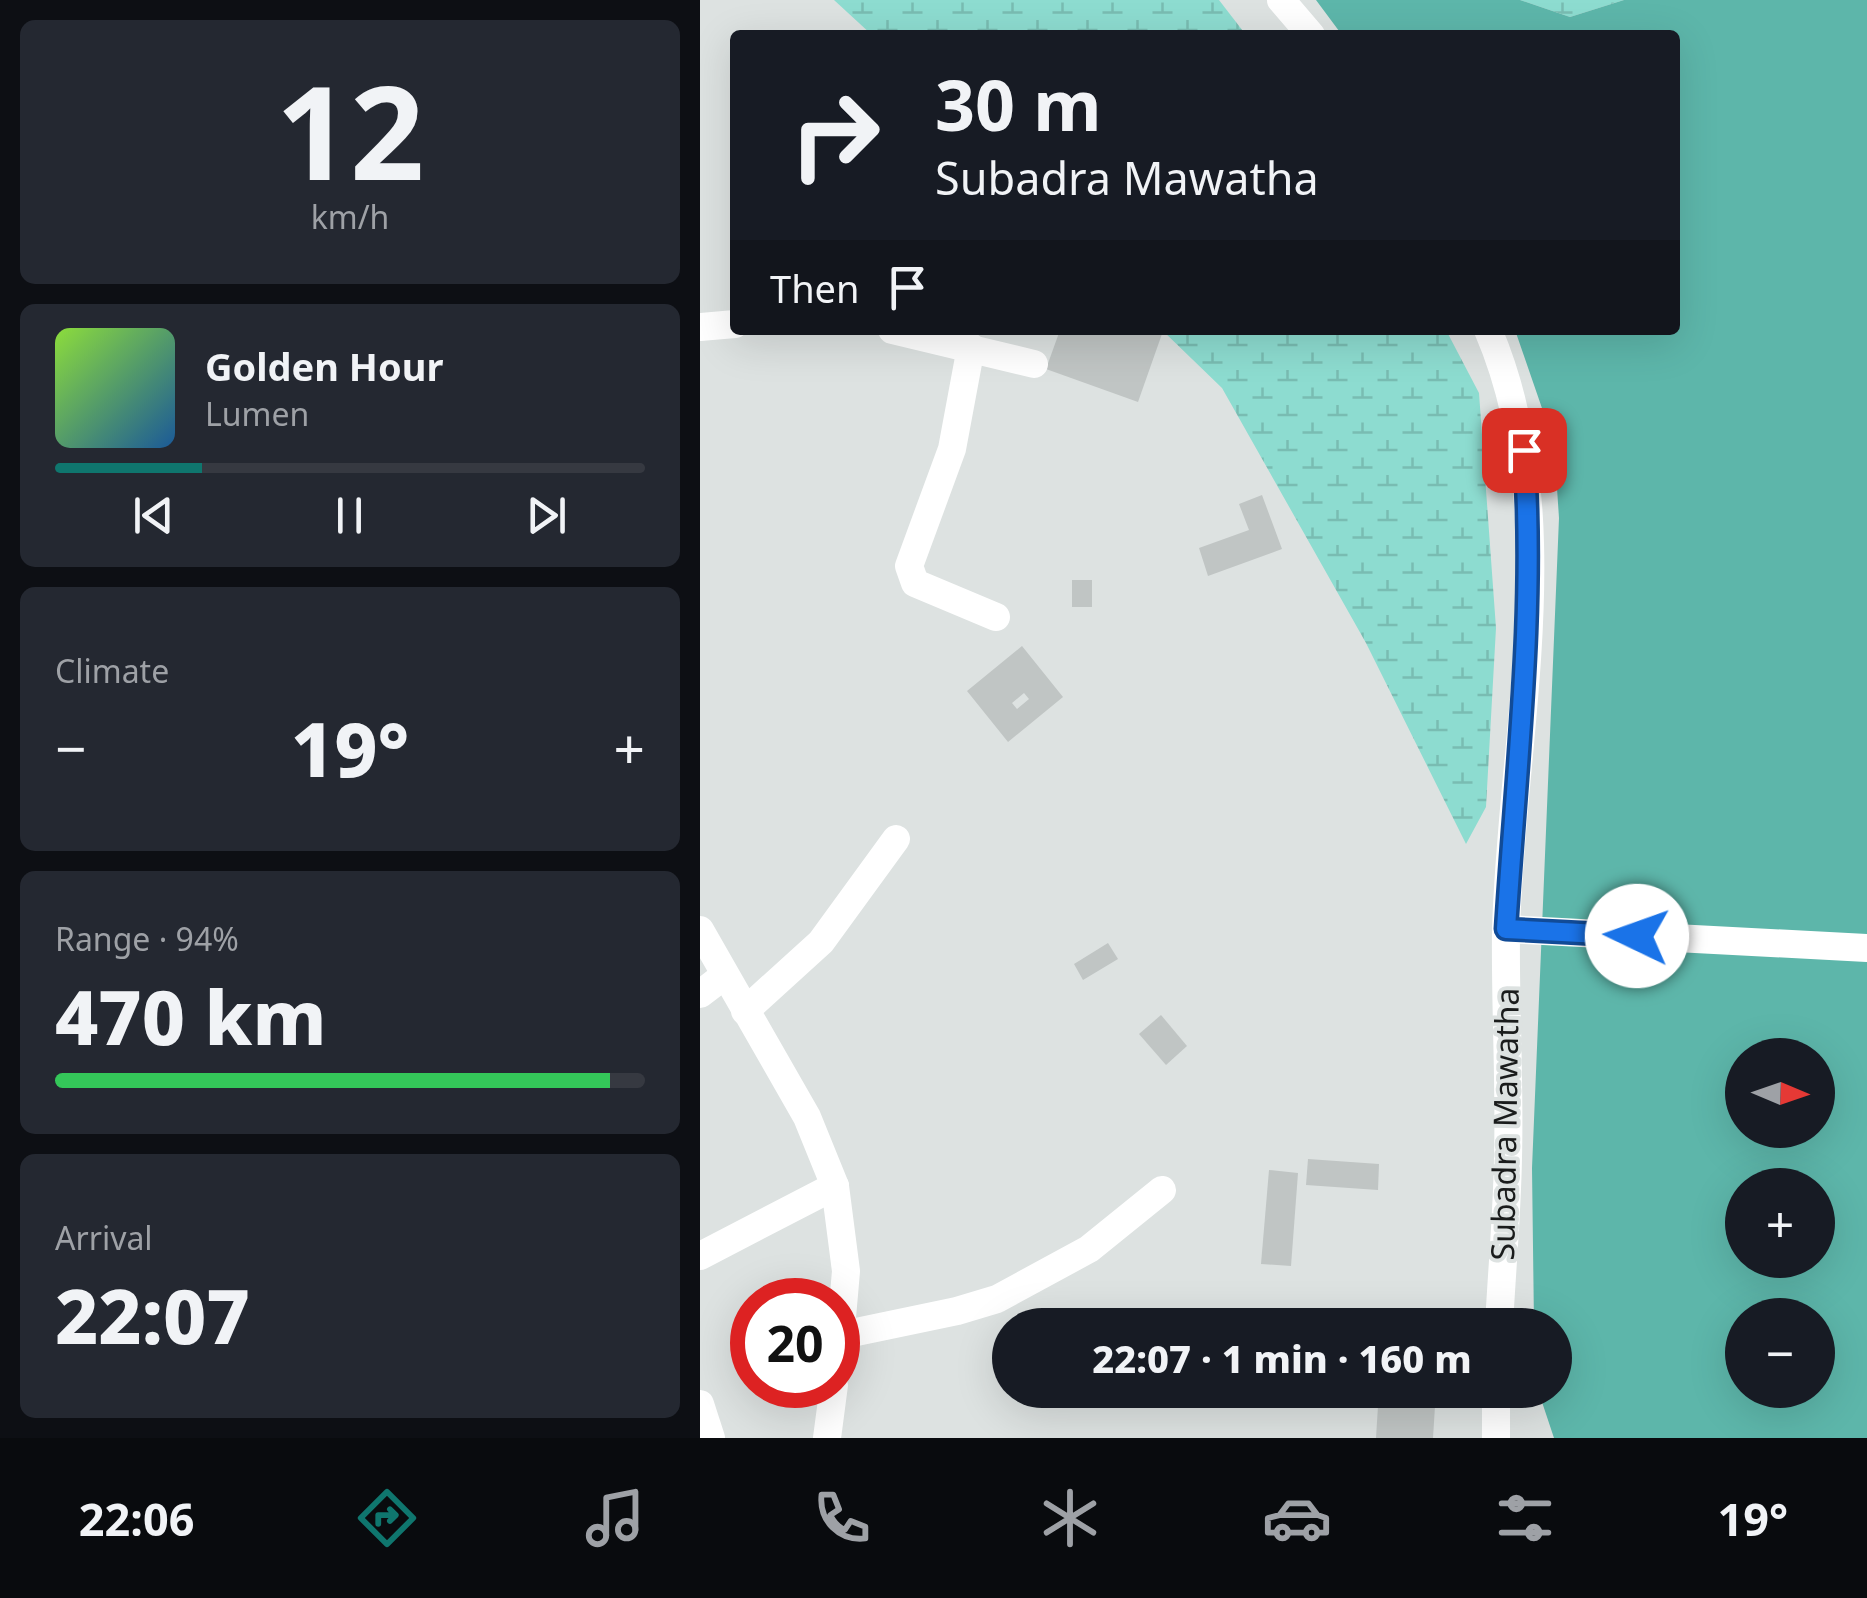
<!DOCTYPE html>
<meta charset="utf-8">
<style>
:root{--surface:#171b24;--page:#242831;--text:#f1f3f6;--muted:#9ea1a6;--line:#363941;--accent:#0f766e}
body{margin:0;font-family:"Noto Sans",sans-serif;background:var(--page);color:var(--text);height:100vh;display:flex;flex-direction:column;font-size:38px;white-space:nowrap}
*{box-sizing:border-box;margin:0}
p{font-size:32px;color:var(--muted)}
.icon{flex:none;width:55px;height:55px;fill:none;stroke:currentColor;stroke-width:2;stroke-linecap:round;stroke-linejoin:round}
.map{position:relative;flex:1;overflow:hidden}
.drawer{display:flex;flex-direction:column;gap:20px;padding:20px;background:#0d0f14;width:700px}
.drawer>*{flex:none}
.top-card{position:absolute;left:30px;top:30px;width:950px;height:305px;border-radius:10px;box-shadow:0 10px 40px #0002;background:#171b24;color:var(--text);overflow:hidden}
.needle{width:65px;rotate:92deg}
.buttons{position:absolute;left:1025px;top:1038px;display:grid;gap:20px}
.buttons a{display:grid;place-items:center;width:110px;height:110px;border-radius:50%;background:var(--surface);box-shadow:0 10px 40px #0002;font-size:50px}
.speed{position:absolute;left:30px;top:1278px;display:flex;gap:20px;font-size:50px;font-weight:700;text-align:center}
.speed>*{display:grid;place-content:center;width:130px;height:130px;border-radius:50%;background:var(--surface);box-shadow:0 10px 40px #0002;line-height:1}
.speed .limit{border:15px solid #d22;background:#fff;color:#111}
.pin{position:absolute;display:grid;place-items:center;width:85px;height:85px;color:#fff;margin:-42px;border-radius:20px;box-shadow:0 5px 15px #0006}
.me{position:absolute;width:110px;margin:-55px;rotate:273deg;stroke-linejoin:round;filter:drop-shadow(0 0 8px #0008)}
.turn{display:flex;align-items:center;gap:35px;height:210px;padding:0 40px;font-size:45px}
.turn .icon{width:130px;height:130px;stroke-width:2.5}
.turn b{display:block;font-size:70px;line-height:85px}
.then{display:flex;align-items:center;height:95px;padding:0 40px;background:#0003;gap:20px;font-size:38px}
.big{font-size:75px;font-weight:800;line-height:1.1}
.drawer .tile{flex:1;display:flex;flex-direction:column;justify-content:center;gap:15px;min-width:0;padding:0 35px;border-radius:15px;background:var(--page)}
.drawer .dial{align-items:center;gap:0}
.dial b{font-size:130px;line-height:1}
.song{display:flex;align-items:center;gap:30px}
.cover{width:120px;height:120px;border-radius:15px;background:linear-gradient(135deg,hsl(90 70% 55%),hsl(210 70% 35%))}
.played{height:10px;border-radius:5px;background:linear-gradient(90deg,var(--accent) 25%,var(--line) 25%)}
.keys{display:flex;justify-content:space-around;direction:ltr}
.heat{display:flex;justify-content:space-between;align-items:center;font-size:55px;direction:ltr}
.charge{height:15px;border-radius:8px;background:linear-gradient(90deg,#34c759 94%,var(--line) 0)}
.trip{position:absolute;left:292px;top:1308px;width:580px;height:100px;border-radius:50px;background:var(--surface);box-shadow:0 10px 40px #0002;font-weight:800;line-height:100px;text-align:center}
.dock{display:flex;height:160px;justify-content:space-around;align-items:center;background:#090b0e;color:var(--muted)}
.dock .icon{width:70px;height:70px}
.dock .current{color:var(--accent)}
.dock b{font-size:45px;color:var(--text)}
main{display:flex;flex:1;min-height:0}
.map>svg:first-child{display:block}
</style>
<main>
<section class="drawer">
<div class="tile dial"><b>12</b><p>km/h</p></div>
<div class="tile">
<div class="song"><i class="cover"></i><div><b>Golden Hour</b><p>Lumen</p></div></div>
<div class="played"></div>
<div class="keys"><svg class="icon" aria-label="previous" viewBox="0 0 24 24"><path d="M18 5L8 12l10 7zM5 5v14"/></svg><svg class="icon" aria-label="pause" viewBox="0 0 24 24"><path d="M8 5v14M16 5v14"/></svg><svg class="icon" aria-label="next" viewBox="0 0 24 24"><path d="M6 5l10 7-10 7zM19 5v14"/></svg></div>
</div>
<div class="tile"><p>Climate</p>
<div class="heat"><a>−</a><b class="big">19°</b><a>+</a></div>
</div>
<div class="tile"><p>Range · 94%</p><b class="big">470 km</b><div class="charge"></div></div>
<div class="tile"><p>Arrival</p><b class="big">22:07</b></div>
</section>
<div class="map">
<svg width="1167" height="1438" viewBox="0 0 1167 1438">
<defs>
<pattern id="wetland-marsh" width="20" height="14" patternUnits="userSpaceOnUse" patternTransform="scale(2.5)"><rect width="20" height="14" fill="#8ddcd0"/><path d="M1 5h8M5 5V1M11 12h8M15 12V8" fill="none" stroke="#79bcb2"/></pattern>
</defs>
<rect width="100%" height="100%" fill="#dde2e1"/>
<g fill="url(#wetland-marsh)">
<path d="M 134,0 L 519,0 L 546,35 L 172,35 Z"/>
<path d="M 820,0 L 924,0 L 870,17 Z"/>
<path d="M 462,330 L 746,330 L 779,393 L 796,628 L 786,807 L 766,844 L 666,643 L 522,388 Z"/>
</g>
<path fill="#5db6aa" fill-rule="evenodd" d="M 616,0 L 820,0 L 870,17 L 924,0 L 1167,0 L 1167,1438 L 854,1438 L 838,1390 L 855,1390 L 855,1325 L 834,1325 L 832,1168 L 859,518 L 854,443 L 815,330 L 975,330 L 975,35 L 642,35 ZM 1042,1055 L 1118,1055 L 1118,1130 L 1042,1130 ZM 1042,1185 L 1118,1185 L 1118,1260 L 1042,1260 ZM 1042,1315 L 1118,1315 L 1118,1390 L 1042,1390 Z"/>
<g fill="#c0c5c4" fill-rule="evenodd">
<path d="M 360,330 L 463,331 L 438,402 L 346,369 Z"/>
<path d="M 562,495 L 582,549 L 508,576 L 499,548 L 549,530 L 539,504 Z"/>
<rect x="372" y="580" width="20" height="27"/>
<path d="M 322,646 L 363,697 L 308,742 L 267,691 ZM 324,693 L 329,699 L 317,709 L 312,703 Z"/>
<path d="M 408,943 L 418,959 L 383,980 L 374,964 Z"/>
<path d="M 461,1015 L 487,1046 L 466,1065 L 439,1034 Z"/>
<path d="M 608,1159 L 679,1164 L 678,1190 L 606,1185 Z"/>
<path d="M 569,1170 L 598,1173 L 591,1266 L 561,1264 Z"/>
<path d="M 679,1390 L 736,1390 L 733,1438 L 676,1438 Z"/>
</g>
<g fill="none" stroke-linecap="round" stroke-linejoin="round">
<g stroke="#fff" stroke-width="28">
<path d="M 581,0 L 611,35"/>
<path d="M 0,327 L 35,324"/>
<path d="M 192,330 L 334,364"/>
<path d="M 788,330 C 868,516 811,735 806,931 C 805,1006 810,1082 808,1158 C 807,1214 802,1269 799,1325"/>
<path d="M 271,347 L 252,449 L 209,566 L 215,583 L 296,617"/>
<path d="M 806,929 L 1167,948"/>
<path d="M 0,930 L 107,1117 L 135,1186 L 146,1271 L 138,1364"/>
<path d="M 0,994 L 25,975"/>
<path d="M 45,1011 L 121,942 L 196,839"/>
<path d="M 0,1256 L 135,1186"/>
<path d="M 142,1335 L 257,1311 L 297,1299 L 389,1249 L 462,1190"/>
<path d="M 796,1390 L 796,1438"/>
<path d="M 0,1404 L 11,1438"/>
<path d="M 127,1438 L 134,1385"/>
</g>
</g>
<g fill="none" stroke-linecap="round" stroke-linejoin="round">
<defs>
<path id="route" d="M 824,450 C 836,610 816,769 806,929 L 937,936"/>
</defs>
<use href="#route" stroke="#114b97" stroke-width="25"/>
<use href="#route" stroke="#1a73e8" stroke-width="18"/>
</g>
<g text-anchor="middle" dominant-baseline="central" stroke-width="8" stroke-linejoin="round" paint-order="stroke">
<g font-size="32" fill="#1a1c1c" stroke="#dde2e1">
<text transform="translate(804 1124) rotate(-89)">Subadra Mawatha</text>
</g>
</g>
</svg>
<div class="buttons">
<a><svg class="needle" viewBox="-14 -14 28 28"><path d="M0-13l5 13h-10z" fill="#e53935"/><path d="M0 13l5-13h-10z" fill="#9ea1a6"/></svg></a>
<a>+</a>
<a>−</a>
</div>
<div class="speed"><div class="limit">20</div></div>
<div class="pin" style="left:824px;top:450px;background:#d93025"><svg class="icon" aria-label="arrive" viewBox="0 0 24 24"><path d="M6 21V4h12l-3 4 3 4H6"/></svg></div>
<svg class="me" style="left:937px;top:936px" viewBox="-20 -20 40 40"><circle r="19" fill="#fff"/><path d="M0-13L10 11 0 6-10 11z" fill="#1a73e8"/></svg>
<div class="trip">22:07 · 1 min · 160 m</div>
<div class="top-card">
<div class="turn"><svg class="icon" aria-label="right" viewBox="0 0 24 24"><path d="M7 20v-9h11M14 6l5 5-5 5"/></svg><div><b>30 m</b>Subadra Mawatha</div></div>
<div class="then">Then<svg class="icon" aria-label="arrive" viewBox="0 0 24 24"><path d="M6 21V4h12l-3 4 3 4H6"/></svg></div>
</div>
</div>
</main>
<nav class="dock">
<b>22:06</b>
<svg class="icon current" aria-label="directions" viewBox="0 0 24 24"><path d="M12 3l9 9-9 9-9-9zM9 14v-3h6M13 9l2 2-2 2"/></svg>
<svg class="icon" aria-label="music" viewBox="0 0 24 24"><path d="M9 18V5l10-2v13"/><circle cx="6" cy="18" r="3"/><circle cx="16" cy="16" r="3"/></svg>
<svg class="icon" aria-label="phone" viewBox="0 0 24 24"><path d="M5 4h4l2 5-3 2q2 4 5 5l2-3 5 2v4C11 20 4 13 5 4z"/></svg>
<svg class="icon" aria-label="climate" viewBox="0 0 24 24"><path d="M12 3v18M4 7l16 10M4 17L20 7"/></svg>
<svg class="icon" aria-label="car" viewBox="0 0 24 24"><path d="M5 17H2v-5l4-1 3-4h7l3 4 3 1v5h-3M9 17h6M6 11h13"/><circle cx="7" cy="17" r="2"/><circle cx="17" cy="17" r="2"/></svg>
<svg class="icon" aria-label="filters" viewBox="0 0 24 24"><path d="M4 7h16M4 17h16"/><circle cx="9" cy="7" r="2"/><circle cx="15" cy="17" r="2"/></svg>
<b>19°</b>
</nav>
